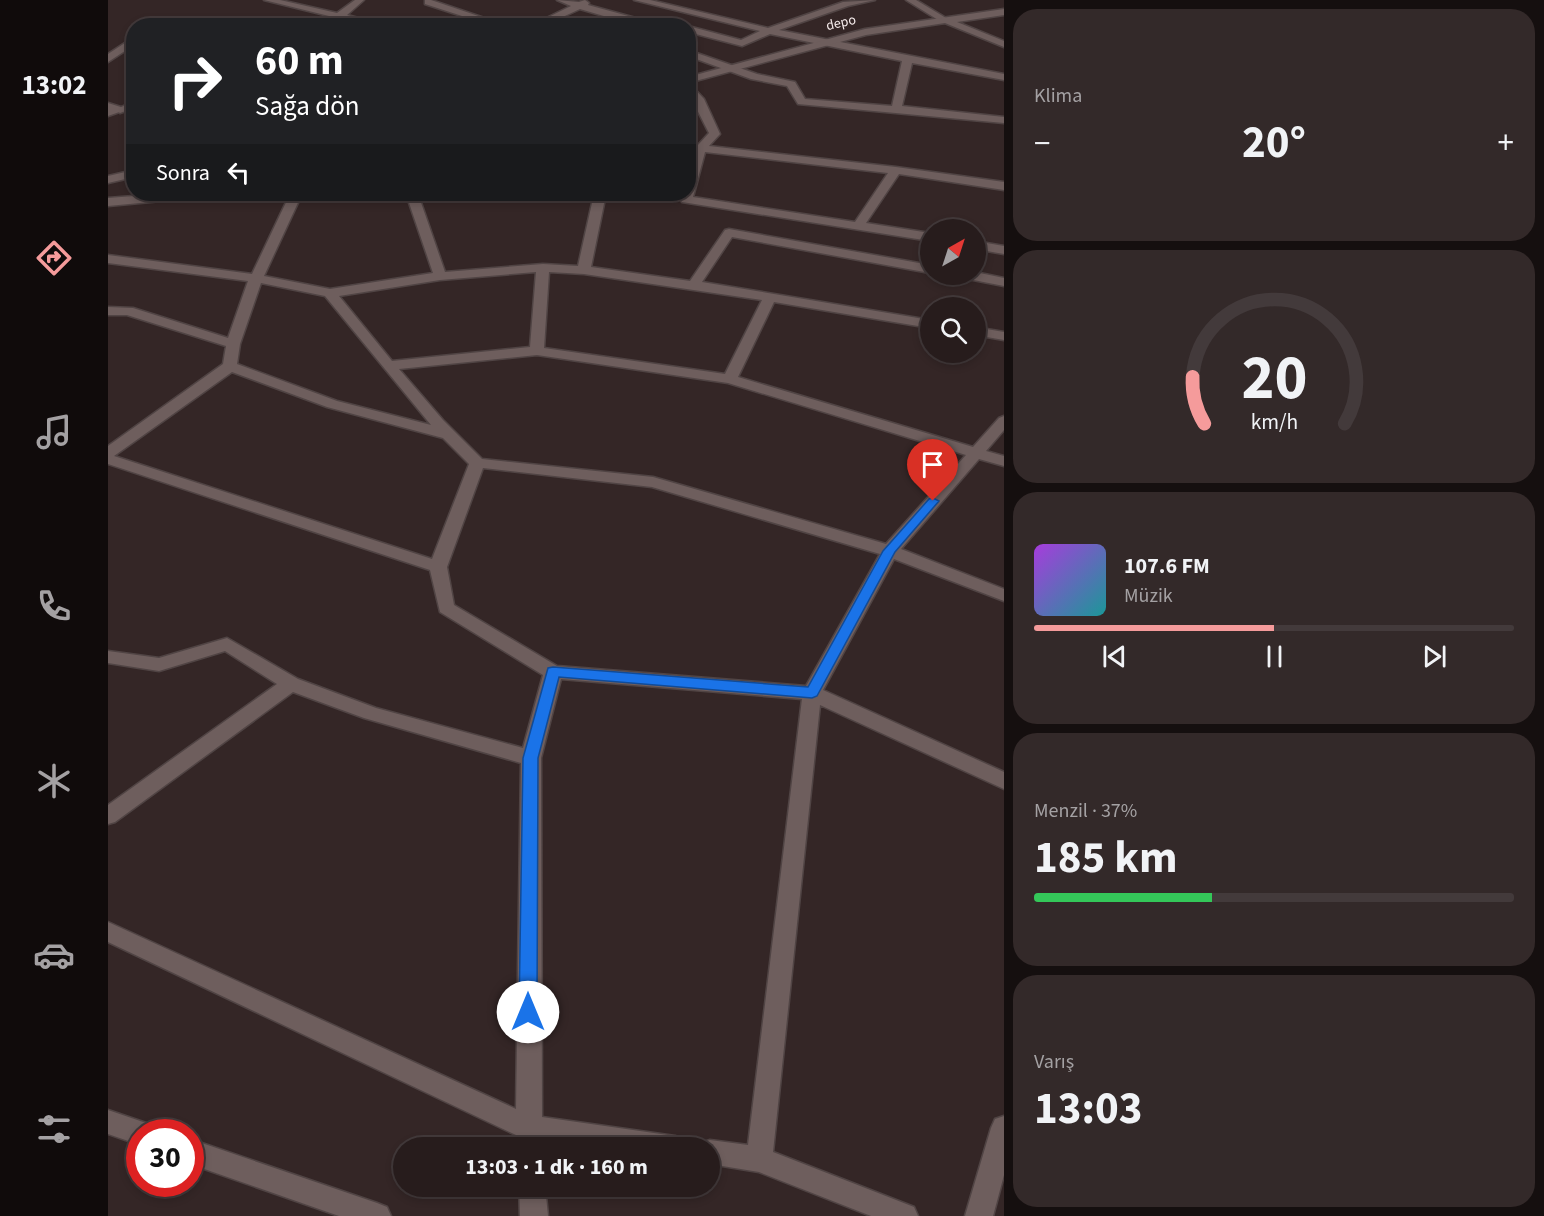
<!DOCTYPE html>
<html lang="tr">
<meta charset="utf-8">
<style>
:root{--surface:#271c1c;--page:#332929;--text:#f1f3f6;--muted:#a4a1a3;--line:#433a3b;--accent:#f59b9b}
body{margin:0;font-family:"Source Sans 3",sans-serif;background:var(--page);color:var(--text);height:100vh;display:flex;flex-direction:column;font-size:22px;white-space:nowrap}
*{box-sizing:border-box;margin:0}
p{font-size:20px;color:var(--muted)}
.icon{flex:none;width:33px;height:33px;fill:none;stroke:currentColor;stroke-width:2;stroke-linecap:round;stroke-linejoin:round}
.map{position:relative;flex:1;overflow:hidden}
.sheet{display:flex;flex-direction:column;gap:9px;padding:9px;background:#150f0f;width:540px}
.sheet>*{flex:none}
.top-card{position:absolute;left:18px;top:18px;width:570px;height:183px;border-radius:24px;box-shadow:0 3px 9px #0003,0 0 0 2px var(--line);background:#202124;color:#fff;overflow:hidden}
.needle{width:39px;rotate:39deg}
.controls{position:absolute;left:812px;top:219px;display:grid;gap:12px}
.controls a{display:grid;place-items:center;width:66px;height:66px;border-radius:50%;background:var(--surface);box-shadow:0 3px 9px #0003,0 0 0 2px var(--line);font-size:30px}
.speed{position:absolute;left:18px;top:1119px;display:flex;gap:12px;font-size:30px;font-weight:700;text-align:center}
.speed>*{display:grid;place-content:center;width:78px;height:78px;border-radius:50%;background:var(--surface);box-shadow:0 3px 9px #0003,0 0 0 2px var(--line);line-height:1}
.speed .limit{border:9px solid #d22;background:#fff;color:#111}
.pin{position:absolute;display:grid;place-items:center;width:51px;height:51px;color:#fff;margin:-62px -26px;border-radius:50% 50% 50% 0;rotate:-45deg;box-shadow:0 0 6px #0007}
.pin .icon{rotate:45deg}
.me{position:absolute;width:66px;margin:-33px;rotate:0deg;stroke-linejoin:round;filter:drop-shadow(0 0 4px #0008)}
.turn{display:flex;align-items:center;gap:21px;height:126px;padding:0 30px;font-size:27px}
.turn .icon{width:78px;height:78px;stroke-width:2.5}
.turn b{display:block;font-size:42px;line-height:51px}
.then{display:flex;align-items:center;height:57px;padding:0 30px;background:#0003;gap:12px;font-size:22px}
.big{font-size:45px;font-weight:700;line-height:1.1}
.sheet .card{flex:1;display:flex;flex-direction:column;justify-content:center;gap:9px;min-width:0;padding:0 21px;border-radius:24px;background:var(--page)}
.sheet .dial{align-items:center;gap:0}
.dial svg{height:156px;overflow:visible;fill:none;stroke:var(--line);stroke-width:7;stroke-linecap:round;text-anchor:middle}
.dial text{fill:var(--text);stroke:none}
.song{display:flex;align-items:center;gap:18px}
.cover{width:72px;height:72px;border-radius:9px;background:linear-gradient(135deg,hsl(280 70% 55%),hsl(180 70% 35%))}
.played{height:6px;border-radius:3px;background:linear-gradient(90deg,var(--accent) 50%,var(--line) 50%)}
.keys{display:flex;justify-content:space-around;direction:ltr}
.heat{display:flex;justify-content:space-between;align-items:center;font-size:33px;direction:ltr}
.charge{height:9px;border-radius:4px;background:linear-gradient(90deg,#34c759 37%,var(--line) 0)}
.trip{position:absolute;left:285px;top:1137px;width:327px;height:60px;border-radius:30px;background:var(--surface);box-shadow:0 3px 9px #0003,0 0 0 2px var(--line);font-weight:700;line-height:60px;text-align:center}
main{display:flex;flex:1;min-height:0}
.tabs{display:flex;flex-direction:column;width:108px;justify-content:space-around;align-items:center;background:#100b0b;color:var(--muted)}
.tabs .icon{width:42px;height:42px}
.tabs .active{color:var(--accent)}
.tabs b{font-size:27px;color:var(--text)}
.map>svg:first-child{display:block}
</style>
<main>
<nav class="tabs">
<b>13:02</b>
<svg class="icon active" aria-label="directions" viewBox="0 0 24 24"><path d="M12 3l9 9-9 9-9-9zM9 14v-3h6M13 9l2 2-2 2"/></svg>
<svg class="icon" aria-label="music" viewBox="0 0 24 24"><path d="M9 18V5l10-2v13"/><circle cx="6" cy="18" r="3"/><circle cx="16" cy="16" r="3"/></svg>
<svg class="icon" aria-label="phone" viewBox="0 0 24 24"><path d="M5 4h4l2 5-3 2q2 4 5 5l2-3 5 2v4C11 20 4 13 5 4z"/></svg>
<svg class="icon" aria-label="climate" viewBox="0 0 24 24"><path d="M12 3v18M4 7l16 10M4 17L20 7"/></svg>
<svg class="icon" aria-label="car" viewBox="0 0 24 24"><path d="M5 17H2v-5l4-1 3-4h7l3 4 3 1v5h-3M9 17h6M6 11h13"/><circle cx="7" cy="17" r="2"/><circle cx="17" cy="17" r="2"/></svg>
<svg class="icon" aria-label="filters" viewBox="0 0 24 24"><path d="M4 7h16M4 17h16"/><circle cx="9" cy="7" r="2"/><circle cx="15" cy="17" r="2"/></svg>
</nav>
<div class="map">
<svg width="896" height="1216" viewBox="0 0 896 1216">
<rect width="100%" height="100%" fill="#342626"/>
<g fill="none" stroke-linecap="round" stroke-linejoin="round">
<defs>
<g id="street">
<path d="M 156,0 L 172,0 L 229,13 L 247,0 L 256,0 L 239,15 L 281,26 L 262,26 L 231,19 L 214,26 L 201,26 L 221,16 Z"/>
<path d="M 317,0 L 323,0 L 400,26 L 385,26 L 317,4 Z"/>
<path d="M 449,0 L 471,2 L 477,0 L 481,3 L 480,5 L 557,26 L 523,24 L 472,9 L 435,26 L 422,26 L 463,6 Z"/>
<path d="M 526,0 L 542,0 L 660,28 L 735,2 L 767,0 L 740,6 L 671,30 L 896,74 L 896,80 L 804,63 L 794,106 L 896,117 L 896,123 L 690,104 L 679,86 L 643,79 L 580,56 L 580,50 L 649,74 L 687,82 L 697,99 L 784,106 L 794,61 L 662,34 L 634,46 L 580,32 L 580,26 L 633,40 L 652,31 Z"/>
<path d="M 798,0 L 808,0 L 843,21 L 835,23 Z"/>
<path d="M 26,37 L 26,45 L 0,62 L 0,54 Z"/>
<path d="M 580,82 L 596,99 L 612,134 L 601,146 L 788,167 L 896,182 L 896,190 L 791,174 L 758,223 L 822,233 L 822,241 L 574,202 L 572,199 L 574,194 L 580,194 L 580,170 L 586,151 L 580,150 L 580,144 L 590,145 L 601,133 L 580,92 ZM 597,152 L 780,173 L 747,222 L 585,197 Z"/>
<path d="M 26,101 L 26,108 L 12,113 L 7,110 Z"/>
<path d="M 26,170 L 26,177 L 0,183 L 0,176 Z"/>
<path d="M 182,194 L 194,194 L 156,276 L 222,289 L 325,273 L 298,194 L 310,194 L 337,272 L 435,264 L 470,266 L 486,194 L 498,194 L 483,267 L 582,281 L 617,230 L 621,229 L 822,265 L 822,273 L 624,237 L 594,282 L 822,320 L 822,328 L 666,302 L 630,377 L 865,447 L 891,418 L 896,416 L 896,430 L 878,451 L 896,456 L 896,466 L 871,459 L 793,549 L 896,589 L 896,601 L 786,559 L 715,690 L 896,772 L 896,789 L 712,705 L 665,1152 L 806,1207 L 810,1216 L 763,1216 L 651,1172 L 602,1164 L 602,1148 L 591,1148 L 593,1143 L 602,1140 L 640,1145 L 694,699 L 453,679 L 433,758 L 434,1117 L 567,1136 L 576,1139 L 580,1148 L 478,1148 L 434,1141 L 434,1148 L 408,1148 L 408,1135 L 0,942 L 0,922 L 408,1109 L 413,763 L 256,718 L 185,692 L 7,822 L 0,824 L 0,805 L 169,684 L 117,651 L 51,671 L 0,663 L 0,651 L 51,658 L 119,638 L 190,679 L 268,708 L 415,748 L 435,675 L 332,612 L 322,570 L 0,464 L 0,446 L 115,364 L 118,346 L 19,315 L 0,315 L 0,307 L 25,308 L 120,338 L 140,281 L 0,263 L 0,255 L 144,274 ZM 428,272 L 422,347 L 284,361 L 231,296 L 332,280 ZM 441,272 L 476,274 L 654,300 L 617,374 L 436,348 ZM 153,283 L 217,296 L 323,425 L 229,401 L 129,364 L 132,344 ZM 429,355 L 620,383 L 858,455 L 778,544 L 545,477 L 374,459 L 335,420 L 291,369 ZM 124,372 L 219,407 L 335,438 L 361,464 L 324,559 L 6,456 ZM 375,468 L 544,487 L 772,554 L 698,686 L 449,666 L 346,605 L 339,567 Z"/>
<path d="M 867,241 L 896,246 L 896,254 L 867,249 Z"/>
<path d="M 867,272 L 896,278 L 896,286 L 855,278 L 849,274 L 867,274 Z"/>
<path d="M 867,327 L 896,332 L 896,340 L 867,335 Z"/>
<path d="M 0,1110 L 41,1124 L 45,1132 L 32,1132 L 32,1145 L 0,1134 Z"/>
<path d="M 896,1116 L 896,1175 L 885,1216 L 857,1216 L 883,1128 L 887,1119 Z"/>
<path d="M 82,1139 L 269,1203 L 279,1207 L 283,1216 L 231,1216 L 82,1164 Z"/>
<path d="M 411,1186 L 437,1186 L 440,1216 L 412,1216 Z"/>
</g>
<g id="secondary">
<path d="M 896,9 L 896,15 L 849,22 L 896,41 L 896,47 L 837,23 L 758,35 L 580,83 L 580,77 L 757,29 Z"/>
<path d="M 0,103 L 16,108 L 17,110 L 0,116 Z"/>
<path d="M 52,194 L 91,194 L 85,198 L 0,206 L 0,198 Z"/>
</g>
</defs>
<use href="#street" stroke="#504444" stroke-width="3"/>
<use href="#secondary" stroke="#504444" stroke-width="3"/>
<use href="#street" fill="#6e5e5d" fill-rule="evenodd"/>
<use href="#secondary" fill="#6e5e5d" fill-rule="evenodd"/>
</g>
<path fill="#1a73e8" stroke="#114b97" stroke-width="1.5" d="M 825,498 L 831,501 L 787,552 L 709,696 L 704,698 L 451,677 L 430,758 L 429,1012 L 427,1017 L 420,1020 L 414,1017 L 411,1012 L 415,758 L 440,668 L 445,667 L 700,687 L 775,551 L 821,499 Z"/>
<g text-anchor="middle" dominant-baseline="central" stroke-width="6" stroke-linejoin="round" paint-order="stroke">
<g font-size="14" fill="#f6ecec" stroke="#342626">
<text transform="translate(733 23) rotate(-13)">depo</text>
</g>
</g>
</svg>
<div class="controls">
<a><svg class="needle" viewBox="-14 -14 28 28"><path d="M0-13l5 13h-10z" fill="#e53935"/><path d="M0 13l5-13h-10z" fill="#a4a1a3"/></svg></a>
<a><svg class="icon" aria-label="search" viewBox="0 0 24 24"><circle cx="10" cy="10" r="6"/><path d="M15 15l6 6"/></svg></a>
</div>
<div class="speed"><div class="limit">30</div></div>
<div class="pin" style="left:825px;top:501px;background:#d93025"><svg class="icon" aria-label="arrive" viewBox="0 0 24 24"><path d="M6 21V4h12l-3 4 3 4H6"/></svg></div>
<svg class="me" style="left:420px;top:1012px" viewBox="-20 -20 40 40"><circle r="19" fill="#fff"/><path d="M0-13L10 11 0 6-10 11z" fill="#1a73e8"/></svg>
<div class="trip">13:03 · 1 dk · 160 m</div>
<div class="top-card">
<div class="turn"><svg class="icon" aria-label="right" viewBox="0 0 24 24"><path d="M7 20v-9h11M14 6l5 5-5 5"/></svg><div><b>60 m</b>Sağa dön</div></div>
<div class="then">Sonra<svg class="icon" aria-label="left" viewBox="0 0 24 24"><path d="M17 20v-9H6M10 6l-5 5 5 5"/></svg></div>
</div>
</div>
<section class="sheet">
<div class="card"><p>Klima</p>
<div class="heat"><a>−</a><b class="big">20°</b><a>+</a></div>
</div>
<div class="card dial"><svg viewBox="0 0 100 80">
<path d="M14 69A42 42 0 1 1 86 69"/>
<path d="M14 69A42 42 0 0 1 8 45" stroke="#f59b9b"/>
<text x="50" y="56" font-size="32" font-weight="700">20</text>
<text x="50" y="72" font-size="11">km/h</text>
</svg></div>
<div class="card">
<div class="song"><i class="cover"></i><div><b>107.6 FM</b><p>Müzik</p></div></div>
<div class="played"></div>
<div class="keys"><svg class="icon" aria-label="previous" viewBox="0 0 24 24"><path d="M18 5L8 12l10 7zM5 5v14"/></svg><svg class="icon" aria-label="pause" viewBox="0 0 24 24"><path d="M8 5v14M16 5v14"/></svg><svg class="icon" aria-label="next" viewBox="0 0 24 24"><path d="M6 5l10 7-10 7zM19 5v14"/></svg></div>
</div>
<div class="card"><p>Menzil · 37%</p><b class="big">185 km</b><div class="charge"></div></div>
<div class="card"><p>Varış</p><b class="big">13:03</b></div>
</section>
</main>
